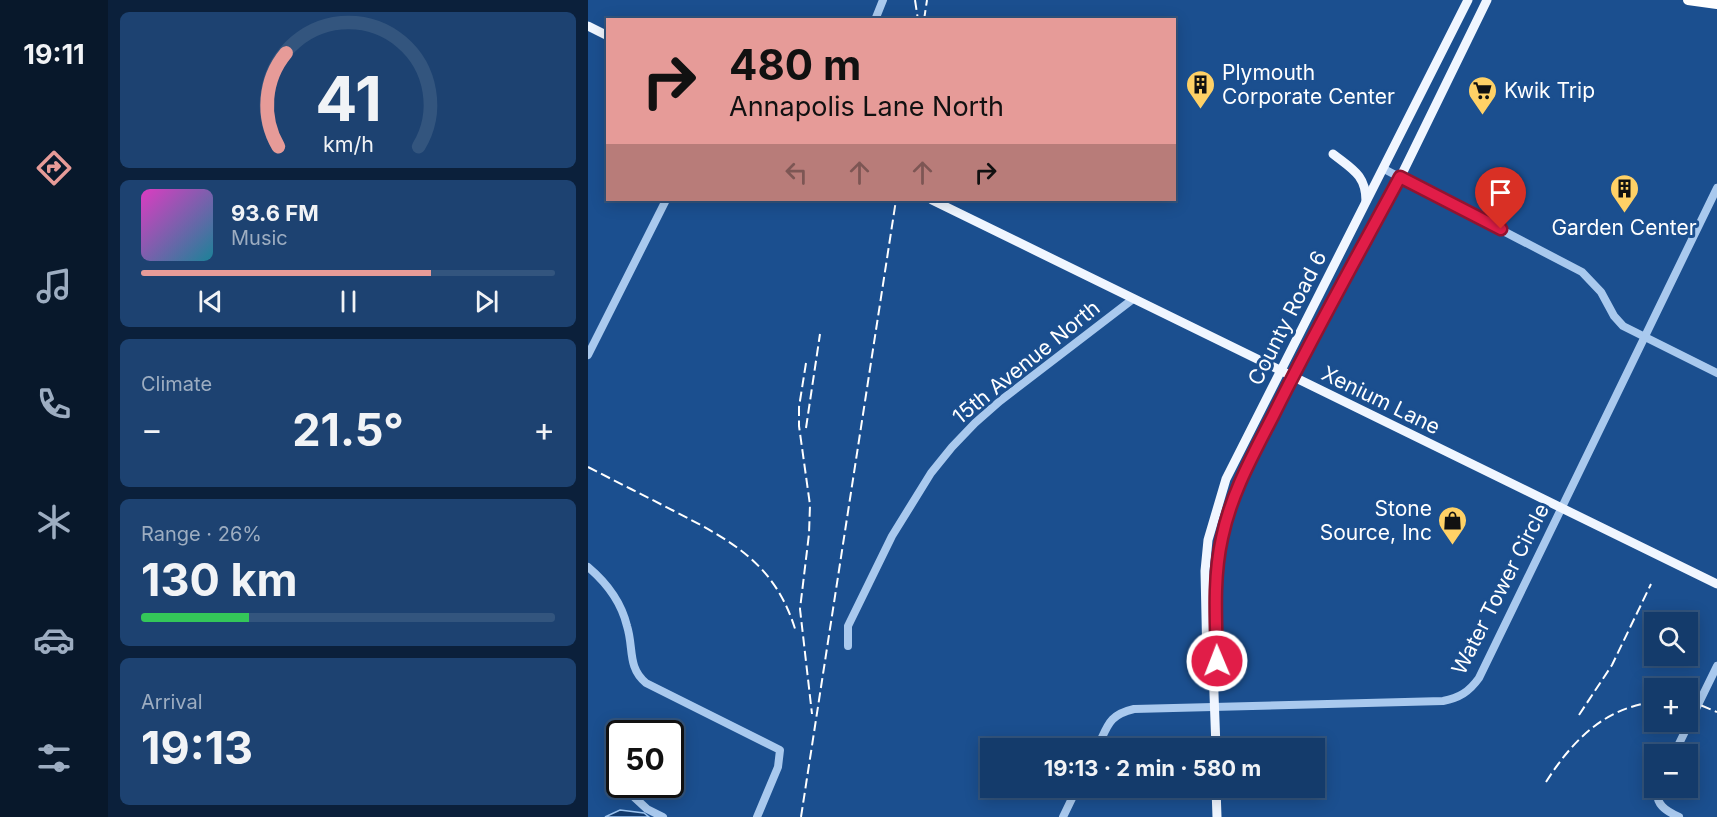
<!DOCTYPE html>
<meta charset="utf-8">
<style>
:root{--surface:#143b6b;--page:#1d4271;--text:#f1f3f6;--muted:#9dadc1;--line:#33557e;--accent:#e69b98}
body{margin:0;font-family:Inter,sans-serif;background:var(--page);color:var(--text);height:100vh;display:flex;flex-direction:column;font-size:22px;white-space:nowrap}
*{box-sizing:border-box;margin:0}
p{font-size:20px;color:var(--muted)}
.icon{flex:none;width:33px;height:33px;fill:none;stroke:currentColor;stroke-width:2;stroke-linecap:round;stroke-linejoin:round}
.map{position:relative;flex:1;overflow:hidden}
.panel{display:flex;flex-direction:column;gap:12px;padding:12px;background:#0b203b;width:480px}
.panel>*{flex:none}
.banner{position:absolute;left:18px;top:18px;width:570px;height:183px;border-radius:0px;box-shadow:0 3px 15px #0003,0 0 0 2px var(--line);background:#e69b98;color:#111;overflow:hidden}
.controls{position:absolute;left:1056px;top:612px;display:grid;gap:12px}
.controls a{display:grid;place-items:center;width:54px;height:54px;border-radius:0px;background:var(--surface);box-shadow:0 3px 15px #0003,0 0 0 2px var(--line);font-size:30px}
.speed{position:absolute;left:18px;top:720px;display:flex;gap:12px;font-size:30px;font-weight:700;text-align:center}
.speed>*{display:grid;place-content:center;width:78px;height:78px;border-radius:50%;background:var(--surface);box-shadow:0 3px 15px #0003,0 0 0 2px var(--line);line-height:1}
.speed .limit{border:3px solid #111;border-radius:9px;background:#fff;color:#111}
.pin{position:absolute;display:grid;place-items:center;width:51px;height:51px;color:#fff;margin:-62px -26px;border-radius:50% 50% 50% 0;rotate:-45deg;box-shadow:0 0 6px #0007}
.pin .icon{rotate:45deg}
.me{position:absolute;width:66px;margin:-33px;rotate:359deg;stroke-linejoin:round;filter:drop-shadow(0 0 4px #0008)}
.turn{display:flex;align-items:center;gap:21px;height:126px;padding:0 24px;font-size:27px}
.turn .icon{width:78px;height:78px;stroke-width:2.5}
.turn b{display:block;font-size:42px;line-height:51px}
.lanes{display:flex;align-items:center;height:57px;padding:0 24px;background:#0003;justify-content:center;gap:30px;direction:ltr}
.lanes .off{opacity:.35}
.big{font-size:45px;font-weight:700;line-height:1.1}
.panel .tile{flex:1;display:flex;flex-direction:column;justify-content:center;gap:9px;min-width:0;padding:0 21px;border-radius:9px;background:var(--page)}
.panel .dial{align-items:center;gap:0}
.dial svg{height:156px;overflow:visible;fill:none;stroke:var(--line);stroke-width:7;stroke-linecap:round;text-anchor:middle}
.dial text{fill:var(--text);stroke:none}
.song{display:flex;align-items:center;gap:18px}
.cover{width:72px;height:72px;border-radius:9px;background:linear-gradient(135deg,hsl(310 70% 55%),hsl(190 70% 35%))}
.played{height:6px;border-radius:3px;background:linear-gradient(90deg,var(--accent) 70%,var(--line) 70%)}
.keys{display:flex;justify-content:space-around;direction:ltr}
.heat{display:flex;justify-content:space-between;align-items:center;font-size:33px;direction:ltr}
.charge{height:9px;border-radius:4px;background:linear-gradient(90deg,#34c759 26%,var(--line) 0)}
.trip{position:absolute;left:392px;top:738px;width:345px;height:60px;border-radius:0px;background:var(--surface);box-shadow:0 3px 15px #0003,0 0 0 2px var(--line);font-weight:700;line-height:60px;text-align:center}
main{display:flex;flex:1;min-height:0}
.tab-bar{display:flex;flex-direction:column;width:108px;justify-content:space-around;align-items:center;background:#08182b;color:var(--muted)}
.tab-bar .icon{width:42px;height:42px}
.tab-bar .active{color:var(--accent)}
.tab-bar b{font-size:27px;color:var(--text)}
.map>svg:first-child{display:block}
</style>
<main>
<nav class="tab-bar">
<b>19:11</b>
<svg class="icon active" aria-label="directions" viewBox="0 0 24 24"><path d="M12 3l9 9-9 9-9-9zM9 14v-3h6M13 9l2 2-2 2"/></svg>
<svg class="icon" aria-label="music" viewBox="0 0 24 24"><path d="M9 18V5l10-2v13"/><circle cx="6" cy="18" r="3"/><circle cx="16" cy="16" r="3"/></svg>
<svg class="icon" aria-label="phone" viewBox="0 0 24 24"><path d="M5 4h4l2 5-3 2q2 4 5 5l2-3 5 2v4C11 20 4 13 5 4z"/></svg>
<svg class="icon" aria-label="climate" viewBox="0 0 24 24"><path d="M12 3v18M4 7l16 10M4 17L20 7"/></svg>
<svg class="icon" aria-label="car" viewBox="0 0 24 24"><path d="M5 17H2v-5l4-1 3-4h7l3 4 3 1v5h-3M9 17h6M6 11h13"/><circle cx="7" cy="17" r="2"/><circle cx="17" cy="17" r="2"/></svg>
<svg class="icon" aria-label="filters" viewBox="0 0 24 24"><path d="M4 7h16M4 17h16"/><circle cx="9" cy="7" r="2"/><circle cx="15" cy="17" r="2"/></svg>
</nav>
<section class="panel">
<div class="tile dial"><svg viewBox="0 0 100 80">
<path d="M14 69A42 42 0 1 1 86 69"/>
<path d="M14 69A42 42 0 0 1 18 21" stroke="#e69b98"/>
<text x="50" y="56" font-size="32" font-weight="700">41</text>
<text x="50" y="72" font-size="11">km/h</text>
</svg></div>
<div class="tile">
<div class="song"><i class="cover"></i><div><b>93.6 FM</b><p>Music</p></div></div>
<div class="played"></div>
<div class="keys"><svg class="icon" aria-label="previous" viewBox="0 0 24 24"><path d="M18 5L8 12l10 7zM5 5v14"/></svg><svg class="icon" aria-label="pause" viewBox="0 0 24 24"><path d="M8 5v14M16 5v14"/></svg><svg class="icon" aria-label="next" viewBox="0 0 24 24"><path d="M6 5l10 7-10 7zM19 5v14"/></svg></div>
</div>
<div class="tile"><p>Climate</p>
<div class="heat"><a>−</a><b class="big">21.5°</b><a>+</a></div>
</div>
<div class="tile"><p>Range · 26%</p><b class="big">130 km</b><div class="charge"></div></div>
<div class="tile"><p>Arrival</p><b class="big">19:13</b></div>
</section>
<div class="map">
<svg width="1129" height="817" viewBox="0 0 1129 817">
<rect width="100%" height="100%" fill="#1b4f8f"/>
<path fill="#123a6d" stroke="#9cc4f0" stroke-width="1.5" d="M 32,810 L 56,813 L 61,817 L 17,817 Z"/>
<g fill="none" stroke-linecap="round" stroke-linejoin="round">
<g stroke="#a9c9ee" stroke-width="8">
<path d="M 287,20 L 295,0"/>
<path d="M 796,169 L 994,272 L 1013,292 L 1026,316 L 1035,326 L 1129,373"/>
<path d="M 0,355 L 78,200"/>
<path d="M 0,567 C 19,583 33,601 39,626 C 46,648 39,667 58,683 L 192,750 L 190,767 L 169,817"/>
<path d="M 260,646 L 260,626 L 304,536 L 343,473 L 364,447 L 387,423 L 412,401 L 545,299"/>
<path d="M 509,748 C 520,726 520,715 546,709 L 855,701 C 871,698 881,692 891,678 L 1129,188"/>
<path d="M 1086,754 L 1129,666"/>
<path d="M 1070,788 C 1066,804 1078,811 1091,817"/>
<path d="M 47,791 L 46,797 L 59,809 L 75,817"/>
<path d="M 475,817 L 489,788"/>
</g>
<g stroke="#f0f6ff" stroke-width="9">
<path d="M 0,26 L 20,36"/>
<path d="M 745,154 C 764,169 778,175 778,201"/>
<path d="M 344,200 L 1129,584"/>
<path d="M 625,667 L 619,662 L 617,571 L 620,540 L 638,479 L 880,0"/>
<path d="M 628,748 L 625,667 L 629,661 L 628,591 L 629,565 L 634,537 L 645,499 L 654,477 L 704,377 L 812,178 L 899,0"/>
<path d="M 628,788 L 629,817"/>
</g>
<path stroke="#fff" stroke-width="10" d="M 1100,0 L 1129,4"/>
<g stroke="#fff" stroke-width="2" stroke-dasharray="10 4.5" stroke-linecap="butt">
<path d="M 327,0 L 330,20"/>
<path d="M 336,20 L 339,0"/>
<path d="M 218,363 L 211,407 L 211,426 L 222,505 L 221,534 L 212,609 L 224,714"/>
<path d="M 218,428 L 232,334"/>
<path d="M 0,467 C 29,482 57,496 86,511 C 144,541 188,564 208,632"/>
<path d="M 1100,700 L 1129,712"/>
<path d="M 991,715 L 1024,665 L 1063,584"/>
<path d="M 958,782 C 984,741 1016,708 1066,702"/>
<path d="M 213,817 L 308,200"/>
</g>
</g>
<g fill="none" stroke-linecap="round" stroke-linejoin="round">
<defs>
<path id="route" d="M 629,661 C 628,620 625,578 634,538 C 643,494 665,455 685,416 C 725,335 769,257 812,177 L 913,229"/>
</defs>
<use href="#route" stroke="#92132f" stroke-width="15"/>
<use href="#route" stroke="#e11d48" stroke-width="10"/>
</g>
<defs>
<symbol id="building-pin" viewBox="-11 -11 22 30"><path d="M0 17L-7.5 6A9.5 9.5 0 1 1 7.5 6Z" fill="#ffd166" stroke="#1b4f8f"/><path d="M-4-6H4V6H1V3H-1V6H-4ZM-2.5-4.3h1.7v1.8h-1.7ZM.8-4.3h1.7v1.8H.8ZM-2.5-1h1.7V.8h-1.7ZM.8-1h1.7V.8H.8Z" fill="#111"/></symbol>
<symbol id="supermarket-pin" viewBox="-11 -11 22 30"><path d="M0 17L-7.5 6A9.5 9.5 0 1 1 7.5 6Z" fill="#ffd166" stroke="#1b4f8f"/><path d="M-6-5.5h2.5l.6 2H6L4.5 2H-2.5L-4.4-4H-6ZM-1.5 3.2a1.3 1.3 0 1 0 .1 0ZM3 3.2a1.3 1.3 0 1 0 .1 0Z" fill="#111"/></symbol>
<symbol id="shop-pin" viewBox="-11 -11 22 30"><path d="M0 17L-7.5 6A9.5 9.5 0 1 1 7.5 6Z" fill="#ffd166" stroke="#1b4f8f"/><path d="M-5-2.5h2.3a2.7 3.5 0 0 1 5.4 0H5L5.5 6h-11ZM-1.5-2.5h3a1.5 2.3 0 0 0-3 0Z" fill="#111"/></symbol>
</defs>
<g fill-rule="evenodd">
<use href="#building-pin" x="596" y="68" width="33" height="45"/>
<use href="#supermarket-pin" x="878" y="74" width="33" height="45"/>
<use href="#building-pin" x="1020" y="172" width="33" height="45"/>
<use href="#shop-pin" x="848" y="504" width="33" height="45"/>
</g>
<g text-anchor="middle" dominant-baseline="central" stroke-width="6" stroke-linejoin="round" paint-order="stroke">
<g font-size="21" fill="#fff" stroke="#1b4f8f" text-anchor="start">
<text x="634" y="72">Plymouth<tspan x="634" dy="24">Corporate Center</tspan></text>
<text x="916" y="90">Kwik Trip</text>
<text x="1036" y="227" text-anchor="middle">Garden Center</text>
<text x="844" y="508" text-anchor="end">Stone<tspan x="844" dy="24">Source, Inc</tspan></text>
</g>
<g font-size="21" fill="#fff" stroke="#1b4f8f">
<text transform="translate(699 318) rotate(-63)">County Road 6</text>
<text transform="translate(438 362) rotate(-39)">15th Avenue North</text>
<text transform="translate(793 400) rotate(26)">Xenium Lane</text>
<text transform="translate(912 589) rotate(-63)">Water Tower Circle</text>
</g>
</g>
</svg>
<div class="controls">
<a><svg class="icon" aria-label="search" viewBox="0 0 24 24"><circle cx="10" cy="10" r="6"/><path d="M15 15l6 6"/></svg></a>
<a>+</a>
<a>−</a>
</div>
<div class="speed"><div class="limit">50</div></div>
<div class="pin" style="left:913px;top:229px;background:#d93025"><svg class="icon" aria-label="arrive" viewBox="0 0 24 24"><path d="M6 21V4h12l-3 4 3 4H6"/></svg></div>
<svg class="me" style="left:629px;top:661px" viewBox="-20 -20 40 40"><circle r="17" fill="#e11d48" stroke="#fff" stroke-width="3"/><path d="M0-11L8 9 0 5-8 9z" fill="#fff"/></svg>
<div class="trip">19:13 · 2 min · 580 m</div>
<div class="banner">
<div class="turn"><svg class="icon" aria-label="right" viewBox="0 0 24 24"><path d="M7 20v-9h11M14 6l5 5-5 5"/></svg><div><b>480 m</b>Annapolis Lane North</div></div>
<div class="lanes"><svg class="icon off" aria-label="left" viewBox="0 0 24 24"><path d="M17 20v-9H6M10 6l-5 5 5 5"/></svg><svg class="icon off" aria-label="ahead" viewBox="0 0 24 24"><path d="M12 20V5M6 11l6-6 6 6"/></svg><svg class="icon off" aria-label="ahead" viewBox="0 0 24 24"><path d="M12 20V5M6 11l6-6 6 6"/></svg><svg class="icon" aria-label="right" viewBox="0 0 24 24"><path d="M7 20v-9h11M14 6l5 5-5 5"/></svg></div>
</div>
</div>
</main>
